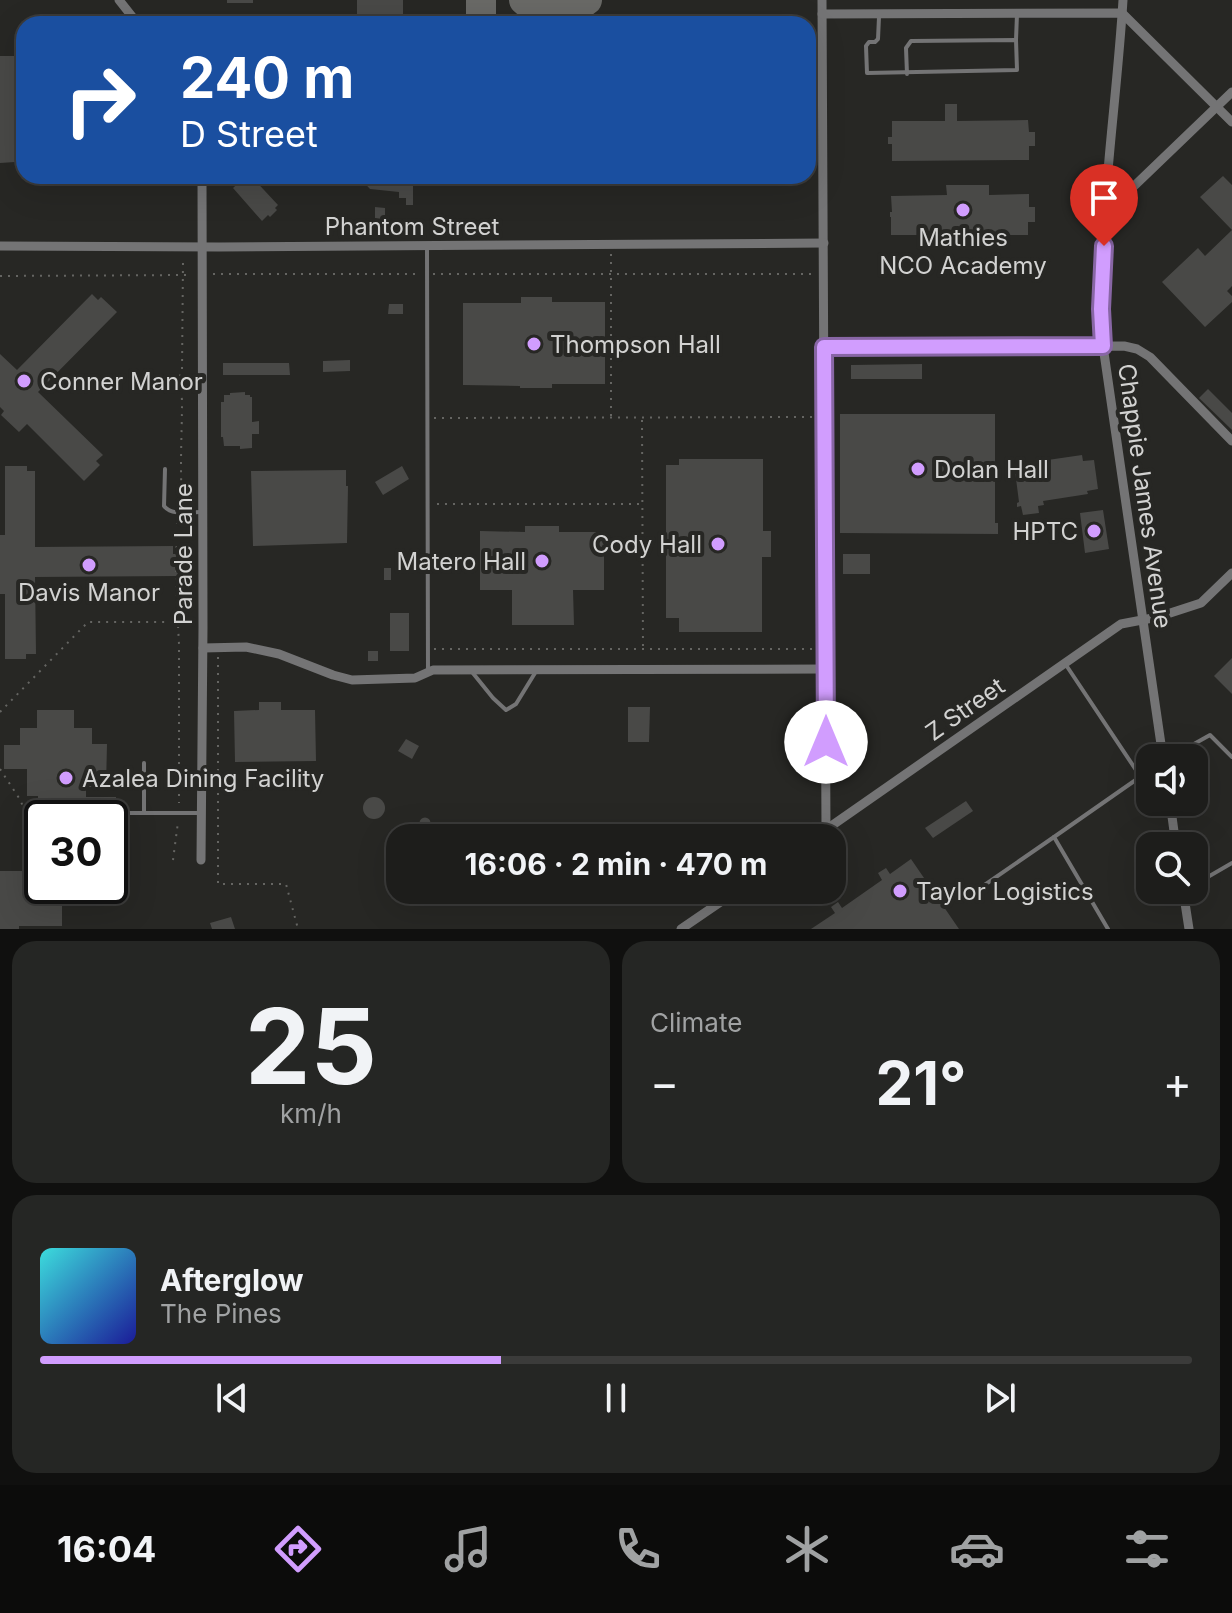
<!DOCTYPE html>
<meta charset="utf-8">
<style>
:root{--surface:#1d1d1b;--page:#252624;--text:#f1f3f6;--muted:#a0a2a3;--line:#3b3b3a;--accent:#d19dfe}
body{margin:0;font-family:Inter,sans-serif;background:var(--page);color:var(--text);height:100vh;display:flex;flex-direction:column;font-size:30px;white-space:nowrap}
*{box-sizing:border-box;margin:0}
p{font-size:26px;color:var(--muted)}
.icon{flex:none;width:44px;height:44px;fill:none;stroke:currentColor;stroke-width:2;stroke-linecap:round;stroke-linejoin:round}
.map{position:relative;height:929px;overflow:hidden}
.drawer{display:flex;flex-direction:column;gap:12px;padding:12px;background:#10100f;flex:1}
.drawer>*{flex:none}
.hud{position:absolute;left:16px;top:16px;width:800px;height:168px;border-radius:24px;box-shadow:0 8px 32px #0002,0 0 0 2px var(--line);background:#1a4fa0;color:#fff;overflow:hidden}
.fabs{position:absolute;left:1136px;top:744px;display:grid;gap:16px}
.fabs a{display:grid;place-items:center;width:72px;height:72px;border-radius:16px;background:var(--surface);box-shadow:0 8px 32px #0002,0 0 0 2px var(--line);font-size:40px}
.speed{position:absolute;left:24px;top:800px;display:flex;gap:16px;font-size:40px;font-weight:700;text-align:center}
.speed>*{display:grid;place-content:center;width:104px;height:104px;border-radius:50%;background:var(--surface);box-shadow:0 8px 32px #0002,0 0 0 2px var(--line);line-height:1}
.speed .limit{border:4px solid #111;border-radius:12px;background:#fff;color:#111}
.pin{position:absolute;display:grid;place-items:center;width:68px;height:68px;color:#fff;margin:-82px -34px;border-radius:50% 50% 50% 0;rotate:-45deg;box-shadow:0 0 8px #0007}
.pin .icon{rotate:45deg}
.me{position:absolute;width:88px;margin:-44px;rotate:0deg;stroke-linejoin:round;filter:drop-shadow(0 0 6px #0008)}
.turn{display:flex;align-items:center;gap:28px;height:168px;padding:0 32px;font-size:36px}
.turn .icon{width:104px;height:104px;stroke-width:2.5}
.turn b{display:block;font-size:56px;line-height:68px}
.big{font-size:60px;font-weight:700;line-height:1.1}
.drawer .widget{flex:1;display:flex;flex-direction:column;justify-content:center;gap:12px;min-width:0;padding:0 28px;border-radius:24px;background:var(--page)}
.drawer .dial{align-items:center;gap:0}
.dial b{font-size:104px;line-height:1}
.song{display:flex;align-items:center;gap:24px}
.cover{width:96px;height:96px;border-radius:12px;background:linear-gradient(135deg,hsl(180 70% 55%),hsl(240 70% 35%))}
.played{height:8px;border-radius:4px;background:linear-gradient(90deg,var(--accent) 40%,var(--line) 40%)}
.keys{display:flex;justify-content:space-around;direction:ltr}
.heat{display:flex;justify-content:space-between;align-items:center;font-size:44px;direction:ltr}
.drawer .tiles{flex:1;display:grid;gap:12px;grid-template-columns:1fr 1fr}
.widget:last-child{grid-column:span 2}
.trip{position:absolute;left:386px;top:824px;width:460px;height:80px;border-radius:24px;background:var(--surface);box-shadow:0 8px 32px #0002,0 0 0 2px var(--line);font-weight:700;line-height:80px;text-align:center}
.dock{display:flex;height:128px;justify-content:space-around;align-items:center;background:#0c0c0b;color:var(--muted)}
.dock .icon{width:56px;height:56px}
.dock .on{color:var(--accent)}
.dock b{font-size:36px;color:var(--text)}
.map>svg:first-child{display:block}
</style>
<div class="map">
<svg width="1232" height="929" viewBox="0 0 1232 929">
<rect width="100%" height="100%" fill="#272724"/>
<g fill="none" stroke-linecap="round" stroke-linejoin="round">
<g stroke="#696966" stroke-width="30">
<path d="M 481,0 L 481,24"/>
<path d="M 524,0 C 540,15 570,14 587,0"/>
</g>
</g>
<g fill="#494947">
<rect x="227" y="0" width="26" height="3"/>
<rect x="357" y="0" width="46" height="24"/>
<path d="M 0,56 L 15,56 L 15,72 L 24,71 L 24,78 L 15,78 L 16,103 L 24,103 L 24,116 L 16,116 L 16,142 L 24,142 L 24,148 L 15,148 L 15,162 L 0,163 Z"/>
<path d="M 945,104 L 957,104 L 957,121 L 1028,120 L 1029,132 L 1035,132 L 1035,146 L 1029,146 L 1029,160 L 892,161 L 892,144 L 888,144 L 888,137 L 892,137 L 892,121 L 945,121 Z"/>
<path d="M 246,176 L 251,176 L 278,205 L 275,208 L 277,210 L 270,217 L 268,215 L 262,221 L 233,188 Z"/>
<path d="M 358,176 L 413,176 L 413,205 L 406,205 L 406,198 L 399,198 L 399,192 L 370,189 Z"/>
<path d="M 1223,176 L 1232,185 L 1232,286 L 1227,291 L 1232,296 L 1232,302 L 1205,327 L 1162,282 L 1198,248 L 1205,256 L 1232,230 L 1200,197 Z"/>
<path d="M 946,185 L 989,185 L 989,195 L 1029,194 L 1029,207 L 1035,207 L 1035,222 L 1028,222 L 1028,235 L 891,235 L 891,217 L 890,217 L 890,212 L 892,212 L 891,196 L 947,195 Z"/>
<path d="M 375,207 L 385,208 L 385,222 L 375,222 Z"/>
<path d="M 92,294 L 98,300 L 101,297 L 117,312 L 38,392 L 103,455 L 96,461 L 100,465 L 84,481 L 27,424 L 19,432 L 1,415 L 4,411 L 0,407 L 0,354 L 17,370 Z"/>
<path d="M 521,297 L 552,297 L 552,302 L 605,302 L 605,384 L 552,384 L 552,388 L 520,388 L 520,386 L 463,385 L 463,303 L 521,303 Z"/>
<path d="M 389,304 L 403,304 L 403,314 L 388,314 Z"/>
<path d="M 350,360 L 350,371 L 323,372 L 323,361 Z"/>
<path d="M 223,363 L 289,363 L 290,375 L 223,375 Z"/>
<path d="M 922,364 L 922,379 L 851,379 L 851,365 Z"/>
<path d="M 1208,389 L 1232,413 L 1232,430 L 1199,398 Z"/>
<path d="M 245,392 L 245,395 L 250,395 L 250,397 L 252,397 L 252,422 L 259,421 L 259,434 L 252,434 L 252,448 L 240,449 L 240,446 L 224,446 L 223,437 L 221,437 L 221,402 L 224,402 L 224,395 L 230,395 L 230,393 Z"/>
<path d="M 840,414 L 995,414 L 995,523 L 998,523 L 998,534 L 840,533 Z"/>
<path d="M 1082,455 L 1083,461 L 1094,460 L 1098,489 L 1087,491 L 1088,494 L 1043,501 L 1044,505 L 1038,506 L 1039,513 L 1023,515 L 1021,506 L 1017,507 L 1017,503 L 1019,502 L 1015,471 L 1028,469 L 1027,463 Z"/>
<path d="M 679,459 L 763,459 L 763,531 L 771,531 L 771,557 L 762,557 L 762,632 L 679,632 L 679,618 L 666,618 L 666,465 L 679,465 Z"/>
<path d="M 5,466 L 27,466 L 27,471 L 35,471 L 35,547 L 173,546 L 173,554 L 178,554 L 178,576 L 35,577 L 36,654 L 26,654 L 26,659 L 5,659 L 5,594 L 0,594 L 0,535 L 5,535 Z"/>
<path d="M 402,466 L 409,479 L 383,495 L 375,482 Z"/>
<path d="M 346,470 L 346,486 L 348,486 L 347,543 L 253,546 L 251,471 Z"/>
<path d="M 1103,510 L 1109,549 L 1085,553 L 1080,513 Z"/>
<path d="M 525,526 L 559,526 L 559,532 L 604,532 L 604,590 L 573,590 L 574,625 L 512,625 L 512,590 L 480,590 L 480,531 L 525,532 Z"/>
<rect x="843" y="554" width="27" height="20"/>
<rect x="384" y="568" width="7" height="12"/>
<rect x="390" y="613" width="19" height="38"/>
<rect x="368" y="651" width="10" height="10"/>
<path d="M 1232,658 L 1232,694 L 1214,676 Z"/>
<path d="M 259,702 L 281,702 L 281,710 L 315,710 L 316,761 L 235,762 L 234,711 L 259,710 Z"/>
<path d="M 628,707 L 650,707 L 649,742 L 628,742 Z"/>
<path d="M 37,710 L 74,710 L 74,728 L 92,728 L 92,744 L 107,744 L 106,787 L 86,787 L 86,797 L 116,797 L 116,804 L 86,803 L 86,818 L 42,818 L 42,851 L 38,851 L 38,796 L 27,796 L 27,769 L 4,769 L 4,745 L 20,745 L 20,728 L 37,728 Z"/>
<path d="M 406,739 L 419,746 L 412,759 L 398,751 Z"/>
<circle cx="374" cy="808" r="11"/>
<path d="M 966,801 L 973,811 L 933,838 L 925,828 Z"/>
<circle cx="425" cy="823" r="5.5"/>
<path d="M 911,859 L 959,929 L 811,929 L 835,913 L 831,907 L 838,902 L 842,908 L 882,880 L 878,873 L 886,868 L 890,874 Z"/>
<path d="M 0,871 L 42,871 L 42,886 L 75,886 L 75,903 L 62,903 L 62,926 L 19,926 L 19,929 L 0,929 Z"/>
<path d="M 231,917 L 235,929 L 212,929 L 210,923 Z"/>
</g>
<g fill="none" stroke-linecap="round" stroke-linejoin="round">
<g stroke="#656562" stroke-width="2" stroke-dasharray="2 6" stroke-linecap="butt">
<path d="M 611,254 L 611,418"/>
<path d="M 213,274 L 419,274"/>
<path d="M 433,274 L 815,274"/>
<path d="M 0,276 L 191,275"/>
<path d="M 434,418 L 815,417"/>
<path d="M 642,420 L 643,649"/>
<path d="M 179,504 C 182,491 181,479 181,466 C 181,444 182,423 182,402 C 182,389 175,384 182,371 L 183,261"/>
<path d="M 437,504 L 643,504"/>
<path d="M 177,522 L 176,588 L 179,644 L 179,803"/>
<path d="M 434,649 L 813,649"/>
<path d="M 218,657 L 218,884 L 286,884 L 298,929"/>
<path d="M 0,712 L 88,622 L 187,622 L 193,624"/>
<path d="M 0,769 L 21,801 L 28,825 L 29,864"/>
<path d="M 173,860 L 178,822"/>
</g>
<g stroke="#747475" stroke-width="4">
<path d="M 879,17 L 878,39 L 875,42 L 869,42 L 866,46 L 867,73 L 1017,70 L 1016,40 L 911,41 L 906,48 L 907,74"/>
<path d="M 1016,40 L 1017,14"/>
<path d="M 427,248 L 428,671"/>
<path d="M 165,469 L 164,506 C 172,516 188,512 200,512"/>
<path d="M 1066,665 L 1140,776"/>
<path d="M 472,672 L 493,698 L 506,710 L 516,704 L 535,673"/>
<path d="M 1169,758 L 1210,735 L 1232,757"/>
<path d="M 88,813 L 201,813"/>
<path d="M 144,813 L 144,763"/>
<path d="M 1194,885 L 1232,863"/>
<path d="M 970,895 L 1054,837"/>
<path d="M 1108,929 L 1054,837 L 1150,770"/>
</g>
<g stroke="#747475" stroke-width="9">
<path d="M 119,0 L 138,24"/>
<path d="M 822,0 L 826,830"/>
<path d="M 1123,0 C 1116,115 1096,230 1103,346 L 1163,758"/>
<path d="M 822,14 L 1122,13 L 1232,122"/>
<path d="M 1105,214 L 1232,92"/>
<path d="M 0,246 L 219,247 L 824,243"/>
<path d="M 824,347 L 1124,346 L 1137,349 L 1150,357 L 1232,441"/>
<path d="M 203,648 L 246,647 L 279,654 L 333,675 L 352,680 L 415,678 L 433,670 L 825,669"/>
<path d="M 1170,802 L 1176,846"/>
<path d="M 814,838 L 1121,624 L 1158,617 L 1201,603 L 1232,573"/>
<path d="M 201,860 L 203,627 L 202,176"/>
<path d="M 1183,890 L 1189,929"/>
<path d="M 681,929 L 738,890"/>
</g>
</g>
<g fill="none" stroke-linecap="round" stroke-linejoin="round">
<defs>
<path id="route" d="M 826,742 L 824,347 L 1103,346 L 1101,309 L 1104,246"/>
</defs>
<use href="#route" stroke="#8866a5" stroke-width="20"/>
<use href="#route" stroke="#d19dfe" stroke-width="14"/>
</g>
<g fill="#d19dfe" stroke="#272724" stroke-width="3">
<circle cx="963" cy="210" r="8"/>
<circle cx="534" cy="344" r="8"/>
<circle cx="24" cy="381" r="8"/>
<circle cx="918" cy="469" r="8"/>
<circle cx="1094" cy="531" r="8"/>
<circle cx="718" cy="544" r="8"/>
<circle cx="542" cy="561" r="8"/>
<circle cx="89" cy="565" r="8"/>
<circle cx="66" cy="778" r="8"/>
<circle cx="900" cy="891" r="8"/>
</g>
<g text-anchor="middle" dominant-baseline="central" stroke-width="8" stroke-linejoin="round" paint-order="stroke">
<g font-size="24" fill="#d2d2d1" stroke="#272724">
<text x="412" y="226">Phantom Street</text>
<text transform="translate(1145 496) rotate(82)">Chappie James Avenue</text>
<text transform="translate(183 554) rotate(-90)">Parade Lane</text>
<text transform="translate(965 709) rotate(-35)">Z Street</text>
</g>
<g font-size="24" fill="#d2d2d1" stroke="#272724" text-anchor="start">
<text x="963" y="237" text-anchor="middle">Mathies<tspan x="963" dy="28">NCO Academy</tspan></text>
<text x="550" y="344">Thompson Hall</text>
<text x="40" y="381">Conner Manor</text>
<text x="934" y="469">Dolan Hall</text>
<text x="1078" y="531" text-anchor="end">HPTC</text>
<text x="702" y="544" text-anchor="end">Cody Hall</text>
<text x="526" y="561" text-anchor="end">Matero Hall</text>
<text x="89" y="592" text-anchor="middle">Davis Manor</text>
<text x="82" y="778">Azalea Dining Facility</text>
<text x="916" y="891">Taylor Logistics</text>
</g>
</g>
</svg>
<div class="fabs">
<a><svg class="icon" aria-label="sound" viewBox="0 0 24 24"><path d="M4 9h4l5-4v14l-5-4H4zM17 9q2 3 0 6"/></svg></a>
<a><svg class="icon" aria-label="search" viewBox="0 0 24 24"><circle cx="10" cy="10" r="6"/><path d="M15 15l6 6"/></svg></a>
</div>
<div class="speed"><div class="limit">30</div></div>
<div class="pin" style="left:1104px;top:246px;background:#d93025"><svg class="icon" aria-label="arrive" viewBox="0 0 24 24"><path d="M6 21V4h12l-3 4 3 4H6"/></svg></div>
<svg class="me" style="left:826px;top:742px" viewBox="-20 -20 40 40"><circle r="19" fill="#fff"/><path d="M0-13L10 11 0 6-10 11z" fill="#d19dfe"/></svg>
<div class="trip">16:06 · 2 min · 470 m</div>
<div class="hud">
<div class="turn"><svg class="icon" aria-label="right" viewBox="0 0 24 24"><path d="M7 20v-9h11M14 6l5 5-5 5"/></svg><div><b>240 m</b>D Street</div></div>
</div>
</div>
<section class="drawer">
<div class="tiles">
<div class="widget dial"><b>25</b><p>km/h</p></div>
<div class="widget"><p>Climate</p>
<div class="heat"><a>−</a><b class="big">21°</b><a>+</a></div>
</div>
<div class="widget">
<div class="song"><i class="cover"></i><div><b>Afterglow</b><p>The Pines</p></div></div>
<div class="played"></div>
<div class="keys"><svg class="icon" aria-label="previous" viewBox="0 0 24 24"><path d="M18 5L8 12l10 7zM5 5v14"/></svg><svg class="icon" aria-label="pause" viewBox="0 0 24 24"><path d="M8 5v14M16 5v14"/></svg><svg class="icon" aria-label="next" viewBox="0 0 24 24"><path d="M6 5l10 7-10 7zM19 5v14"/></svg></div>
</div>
</div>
</section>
<nav class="dock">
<b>16:04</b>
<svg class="icon on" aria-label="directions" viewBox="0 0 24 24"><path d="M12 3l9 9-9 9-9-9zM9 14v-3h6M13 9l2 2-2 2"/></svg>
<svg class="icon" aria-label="music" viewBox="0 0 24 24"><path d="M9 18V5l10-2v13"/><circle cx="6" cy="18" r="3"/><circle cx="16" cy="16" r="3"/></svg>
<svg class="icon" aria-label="phone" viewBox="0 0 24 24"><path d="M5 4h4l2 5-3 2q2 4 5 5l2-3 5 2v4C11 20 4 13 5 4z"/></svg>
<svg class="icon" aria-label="climate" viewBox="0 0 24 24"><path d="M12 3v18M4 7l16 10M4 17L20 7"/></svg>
<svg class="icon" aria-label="car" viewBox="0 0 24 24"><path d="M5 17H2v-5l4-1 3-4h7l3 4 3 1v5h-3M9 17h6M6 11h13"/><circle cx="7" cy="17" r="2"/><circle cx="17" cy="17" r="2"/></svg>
<svg class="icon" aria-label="filters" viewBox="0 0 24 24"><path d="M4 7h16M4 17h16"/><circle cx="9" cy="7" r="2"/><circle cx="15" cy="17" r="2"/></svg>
</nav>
